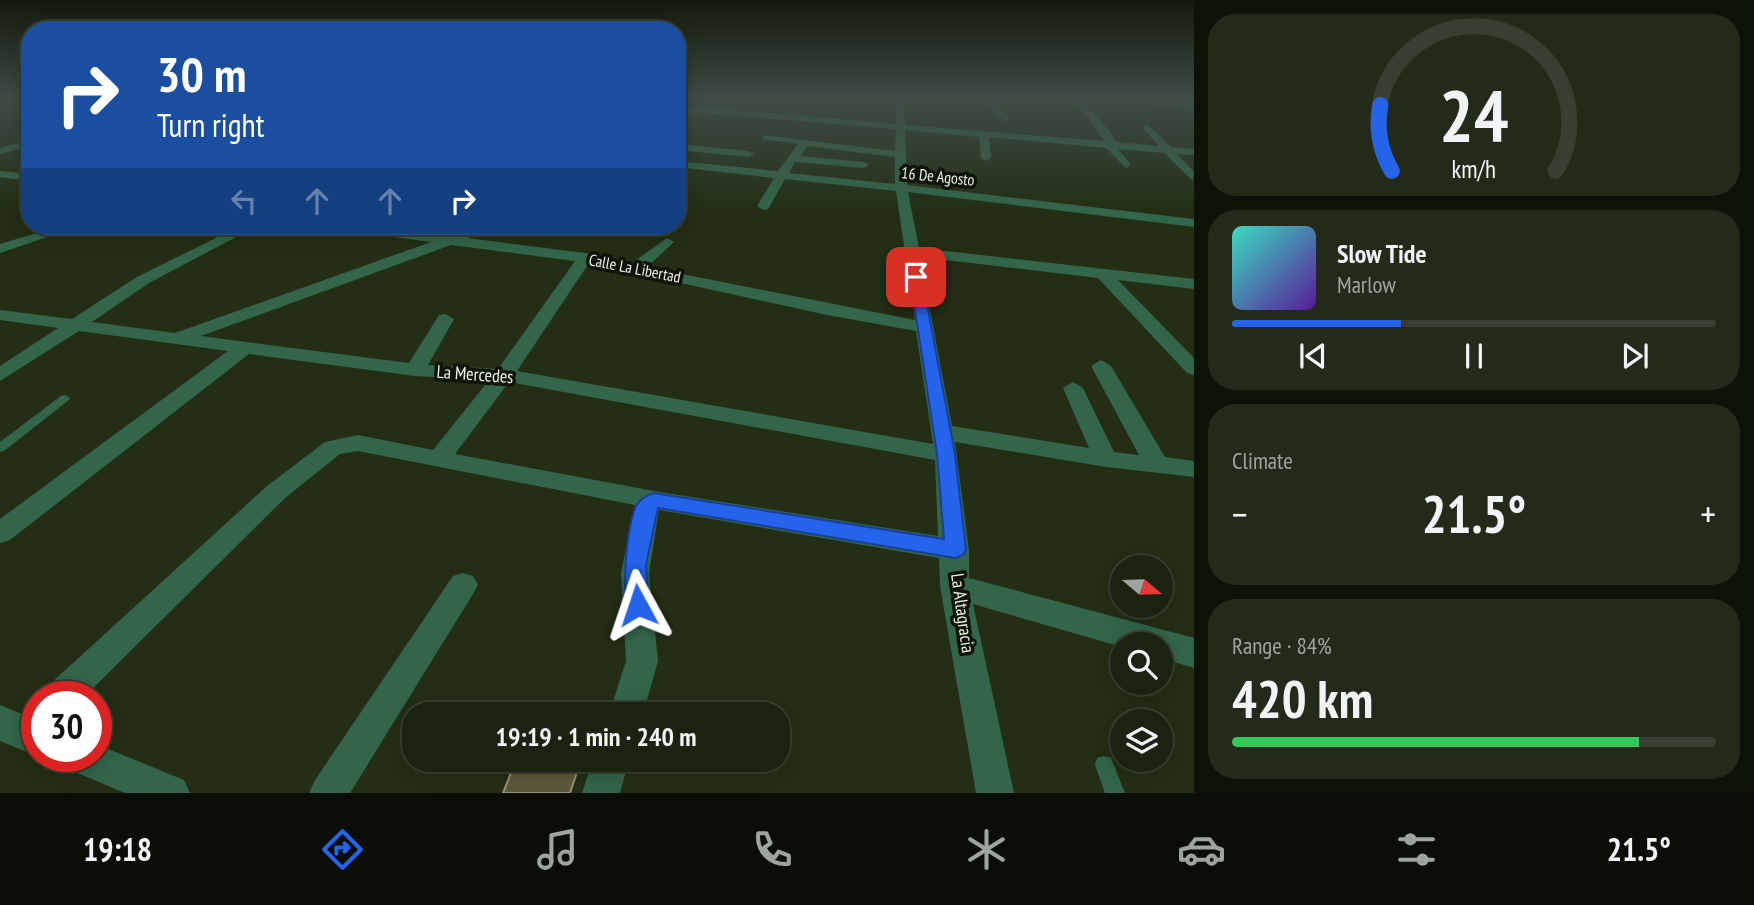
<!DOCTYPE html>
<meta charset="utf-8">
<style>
:root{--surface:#1a2210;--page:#232a19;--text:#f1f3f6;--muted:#9fa49f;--line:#383f30;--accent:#2563eb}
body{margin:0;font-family:"PT Sans Narrow",sans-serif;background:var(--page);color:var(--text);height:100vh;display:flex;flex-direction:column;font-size:26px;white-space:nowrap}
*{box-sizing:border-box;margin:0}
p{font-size:23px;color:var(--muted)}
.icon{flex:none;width:38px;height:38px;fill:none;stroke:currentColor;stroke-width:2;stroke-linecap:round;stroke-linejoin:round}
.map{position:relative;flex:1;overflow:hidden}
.details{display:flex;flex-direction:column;gap:14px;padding:14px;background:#0e1309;width:560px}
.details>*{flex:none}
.banner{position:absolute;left:21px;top:21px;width:665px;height:214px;border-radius:28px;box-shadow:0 4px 18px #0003,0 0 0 2px var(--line);background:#1a4fa0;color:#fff;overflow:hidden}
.needle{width:46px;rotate:109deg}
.tools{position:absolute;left:1110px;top:555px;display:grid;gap:14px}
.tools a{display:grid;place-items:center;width:63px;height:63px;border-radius:50%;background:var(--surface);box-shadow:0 4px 18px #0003,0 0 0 2px var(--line);font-size:35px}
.speed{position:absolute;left:21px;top:681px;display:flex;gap:14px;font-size:35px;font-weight:700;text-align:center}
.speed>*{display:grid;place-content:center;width:91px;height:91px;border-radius:50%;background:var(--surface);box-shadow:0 4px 18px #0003,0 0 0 2px var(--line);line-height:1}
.speed .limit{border:10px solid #d22;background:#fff;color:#111}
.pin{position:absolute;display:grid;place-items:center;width:60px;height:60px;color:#fff;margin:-30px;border-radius:14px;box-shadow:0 4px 10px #0006}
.me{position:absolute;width:77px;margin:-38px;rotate:355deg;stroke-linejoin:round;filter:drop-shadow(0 0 5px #0008)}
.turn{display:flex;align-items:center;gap:24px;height:147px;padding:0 21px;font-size:32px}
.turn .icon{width:91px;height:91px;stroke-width:2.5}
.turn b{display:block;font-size:49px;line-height:60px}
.lanes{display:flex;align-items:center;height:66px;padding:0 21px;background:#0003;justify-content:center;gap:35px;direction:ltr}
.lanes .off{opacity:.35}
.big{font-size:52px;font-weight:700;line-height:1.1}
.details .widget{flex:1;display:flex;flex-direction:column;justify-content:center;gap:10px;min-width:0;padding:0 24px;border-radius:28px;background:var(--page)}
.details .dial{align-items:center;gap:0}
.dial svg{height:182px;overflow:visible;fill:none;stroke:var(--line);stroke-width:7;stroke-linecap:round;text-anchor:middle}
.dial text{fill:var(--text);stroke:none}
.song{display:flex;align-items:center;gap:21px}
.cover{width:84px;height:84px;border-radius:10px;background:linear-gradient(135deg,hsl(170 70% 55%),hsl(270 70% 35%))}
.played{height:7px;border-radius:4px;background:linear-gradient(90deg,var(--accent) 35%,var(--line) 35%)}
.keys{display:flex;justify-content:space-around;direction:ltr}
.heat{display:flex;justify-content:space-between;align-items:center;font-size:38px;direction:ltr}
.charge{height:10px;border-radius:5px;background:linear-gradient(90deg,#34c759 84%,var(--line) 0)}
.trip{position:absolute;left:402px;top:702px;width:388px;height:70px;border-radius:28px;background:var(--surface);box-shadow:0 4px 18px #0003,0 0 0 2px var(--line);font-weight:700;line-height:70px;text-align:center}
.tabs{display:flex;height:112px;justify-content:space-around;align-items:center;background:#0a0e06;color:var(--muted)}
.tabs .icon{width:49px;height:49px}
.tabs .selected{color:var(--accent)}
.tabs b{font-size:32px;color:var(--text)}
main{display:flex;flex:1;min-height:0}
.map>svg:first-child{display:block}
</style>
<main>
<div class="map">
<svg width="1194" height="793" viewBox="0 0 1194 793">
<rect width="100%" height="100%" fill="#232e15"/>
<path fill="#5e573a" stroke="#979070" stroke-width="2" d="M 516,760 L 581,760 L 570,793 L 503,793 Z"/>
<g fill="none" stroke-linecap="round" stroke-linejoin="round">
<g fill="#32654a" fill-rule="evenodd">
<path d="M 65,395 L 70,398 L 69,400 L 4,451 L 0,452 L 0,442 L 61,396 Z"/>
<path d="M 1104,756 L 1111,758 L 1125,793 L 1105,793 L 1095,765 L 1097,758 Z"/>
</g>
<g fill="#32654a" fill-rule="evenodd">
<path d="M 896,100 L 904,100 L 905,125 L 1105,141 L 1088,117 L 1068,100 C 1090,100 1105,126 1117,142 L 1159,146 L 1142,127 L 1147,124 L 1171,147 L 1194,149 L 1194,155 L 1177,154 L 1194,172 L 1193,181 L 1164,153 L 1118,149 L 1131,165 L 1126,168 L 1106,148 L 989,137 L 991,158 L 986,161 L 981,158 L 979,137 L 905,130 L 907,185 L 1194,219 L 1194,227 L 908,192 L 919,248 L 1194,279 L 1194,289 L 1118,280 L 1194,358 L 1194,375 L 1187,373 L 1098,278 L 920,257 L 952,426 L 1089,448 L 1063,388 L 1073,382 L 1083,388 L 1114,452 L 1139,455 L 1091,366 L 1101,360 L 1111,366 L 1165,457 L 1194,461 L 1194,477 L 1106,467 L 955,442 L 969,550 L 969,578 L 1194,638 L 1194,668 L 1160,658 L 1160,644 L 1122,644 L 1122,647 L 973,604 L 1014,793 L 976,793 L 940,586 L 939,558 L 659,510 L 649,573 L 658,661 L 643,714 L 609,714 L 626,661 L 621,573 L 635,505 L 358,451 L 340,454 L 285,498 L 85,696 L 45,696 L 50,684 L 267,486 L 325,442 L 358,435 L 433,450 L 489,380 L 415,376 L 249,354 L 10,540 L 0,543 L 0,519 L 228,351 L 79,331 L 0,381 L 0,366 L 58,328 L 0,320 L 0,310 L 72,319 L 137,277 L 240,226 L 257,226 L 149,283 L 92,322 L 175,333 L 431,242 L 342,230 L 335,226 L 372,226 L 449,236 L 477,226 L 496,226 L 468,238 L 585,253 L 632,263 L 667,238 L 674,242 L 647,267 L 915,320 L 896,191 L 785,179 L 768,209 L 763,210 L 757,206 L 774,178 L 677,167 L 677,161 L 778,171 L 798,144 L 763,139 L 763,135 L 895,151 L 896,129 L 677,111 L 677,105 L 896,124 ZM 808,146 L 895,157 L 895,184 L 789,173 L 795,162 L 864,168 L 869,165 L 864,162 L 800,156 ZM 451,245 L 575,261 L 498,369 L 428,365 L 454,319 L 445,314 L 439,315 L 409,363 L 201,336 ZM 589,263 L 827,315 L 916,331 L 933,444 L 517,371 ZM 509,382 L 935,460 L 938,536 L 654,491 L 455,454 Z"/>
<path d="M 981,100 L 990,100 L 1009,117 L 1009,121 L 1003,121 Z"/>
<path d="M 1108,100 L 1194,102 L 1194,108 L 1112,102 Z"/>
<path d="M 30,140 L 30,146 L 0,154 L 0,148 Z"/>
<path d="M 677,144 L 749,151 L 754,154 L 749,157 L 677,150 Z"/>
<path d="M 0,171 L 30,174 L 30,181 L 0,177 Z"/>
<path d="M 60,226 L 80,226 L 0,253 L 0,244 Z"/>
<path d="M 463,573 L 473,576 L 478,585 L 473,594 L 350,793 L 309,793 L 315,780 L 453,576 Z"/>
<path d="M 0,705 L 37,720 L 37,756 L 0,741 Z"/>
<path d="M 96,744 L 184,780 L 190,793 L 125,793 L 68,769 L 63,756 L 96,756 Z"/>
<path d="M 593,760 L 629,760 L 620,793 L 582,793 Z"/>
</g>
</g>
<linearGradient id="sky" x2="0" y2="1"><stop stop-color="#13190c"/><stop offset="0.47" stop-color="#3f4c46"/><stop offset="1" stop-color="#3f4c46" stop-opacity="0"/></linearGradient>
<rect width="1194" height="211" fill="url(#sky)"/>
<path fill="#2563eb" stroke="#184099" stroke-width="2" d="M 916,273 L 922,277 L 955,454 L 966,550 L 963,555 L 955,558 L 658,508 L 646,565 L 649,605 L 646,612 L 638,615 L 630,612 C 620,591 627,528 636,506 C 640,499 647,495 654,493 L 944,539 L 937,454 L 910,277 Z"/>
<g text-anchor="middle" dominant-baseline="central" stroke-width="7" stroke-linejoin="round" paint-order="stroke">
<g font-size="16" fill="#ebf3e3" stroke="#0f1409">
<text transform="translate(938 176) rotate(6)">16 De Agosto</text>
<text transform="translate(635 268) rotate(11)">Calle La Libertad</text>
</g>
<g font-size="18" fill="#ebf3e3" stroke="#0f1409">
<text transform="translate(475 374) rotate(4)">La Mercedes</text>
<text transform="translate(963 613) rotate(82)">La Altagracia</text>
</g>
</g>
</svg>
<div class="tools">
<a><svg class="needle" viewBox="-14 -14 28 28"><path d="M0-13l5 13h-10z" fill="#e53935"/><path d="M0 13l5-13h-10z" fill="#9fa49f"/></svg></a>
<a><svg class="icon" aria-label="search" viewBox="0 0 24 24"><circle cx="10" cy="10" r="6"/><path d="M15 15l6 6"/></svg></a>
<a><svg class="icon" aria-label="layers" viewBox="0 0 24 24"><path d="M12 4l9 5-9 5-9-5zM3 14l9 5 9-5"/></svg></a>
</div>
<div class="speed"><div class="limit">30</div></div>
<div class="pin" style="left:916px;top:277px;background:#d93025"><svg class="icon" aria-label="arrive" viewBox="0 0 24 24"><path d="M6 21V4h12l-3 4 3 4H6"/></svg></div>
<svg class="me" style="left:638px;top:605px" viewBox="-20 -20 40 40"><path d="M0-17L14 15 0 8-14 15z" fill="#2563eb" stroke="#fff" stroke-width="4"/></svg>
<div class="trip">19:19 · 1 min · 240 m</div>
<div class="banner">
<div class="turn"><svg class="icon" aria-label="right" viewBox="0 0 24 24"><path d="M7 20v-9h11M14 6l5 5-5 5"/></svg><div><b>30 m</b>Turn right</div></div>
<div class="lanes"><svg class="icon off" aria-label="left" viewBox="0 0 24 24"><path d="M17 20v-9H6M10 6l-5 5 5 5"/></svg><svg class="icon off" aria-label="ahead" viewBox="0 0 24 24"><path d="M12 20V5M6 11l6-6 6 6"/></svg><svg class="icon off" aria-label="ahead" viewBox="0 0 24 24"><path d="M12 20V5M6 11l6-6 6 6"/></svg><svg class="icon" aria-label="right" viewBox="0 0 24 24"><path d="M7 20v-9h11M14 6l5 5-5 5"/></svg></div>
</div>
</div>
<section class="details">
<div class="widget dial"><svg viewBox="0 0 100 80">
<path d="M14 69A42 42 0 1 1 86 69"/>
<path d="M14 69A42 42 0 0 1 9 40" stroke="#2563eb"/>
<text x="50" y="56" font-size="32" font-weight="700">24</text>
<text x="50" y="72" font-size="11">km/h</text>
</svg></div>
<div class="widget">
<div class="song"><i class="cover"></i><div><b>Slow Tide</b><p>Marlow</p></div></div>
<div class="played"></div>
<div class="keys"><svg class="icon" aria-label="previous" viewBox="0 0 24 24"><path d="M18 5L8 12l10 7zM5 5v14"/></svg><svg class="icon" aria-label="pause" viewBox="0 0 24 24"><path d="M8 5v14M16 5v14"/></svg><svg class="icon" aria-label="next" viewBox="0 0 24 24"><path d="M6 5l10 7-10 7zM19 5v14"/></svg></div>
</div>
<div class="widget"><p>Climate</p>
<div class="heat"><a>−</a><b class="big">21.5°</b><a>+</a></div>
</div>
<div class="widget"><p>Range · 84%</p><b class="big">420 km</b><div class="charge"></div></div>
</section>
</main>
<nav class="tabs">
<b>19:18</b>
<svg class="icon selected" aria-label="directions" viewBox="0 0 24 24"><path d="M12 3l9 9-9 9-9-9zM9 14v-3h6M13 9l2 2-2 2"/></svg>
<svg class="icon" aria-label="music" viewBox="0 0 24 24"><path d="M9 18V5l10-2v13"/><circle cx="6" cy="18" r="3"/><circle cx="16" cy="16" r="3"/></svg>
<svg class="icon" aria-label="phone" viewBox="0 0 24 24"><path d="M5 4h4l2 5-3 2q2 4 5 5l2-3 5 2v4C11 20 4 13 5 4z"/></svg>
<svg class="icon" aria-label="climate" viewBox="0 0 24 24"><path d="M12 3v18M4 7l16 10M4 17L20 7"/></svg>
<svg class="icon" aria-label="car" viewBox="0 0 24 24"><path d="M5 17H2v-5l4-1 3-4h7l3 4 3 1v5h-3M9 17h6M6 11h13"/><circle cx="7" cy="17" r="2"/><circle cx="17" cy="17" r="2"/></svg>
<svg class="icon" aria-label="filters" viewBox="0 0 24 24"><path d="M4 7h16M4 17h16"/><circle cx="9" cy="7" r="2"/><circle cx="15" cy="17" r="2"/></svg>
<b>21.5°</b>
</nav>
